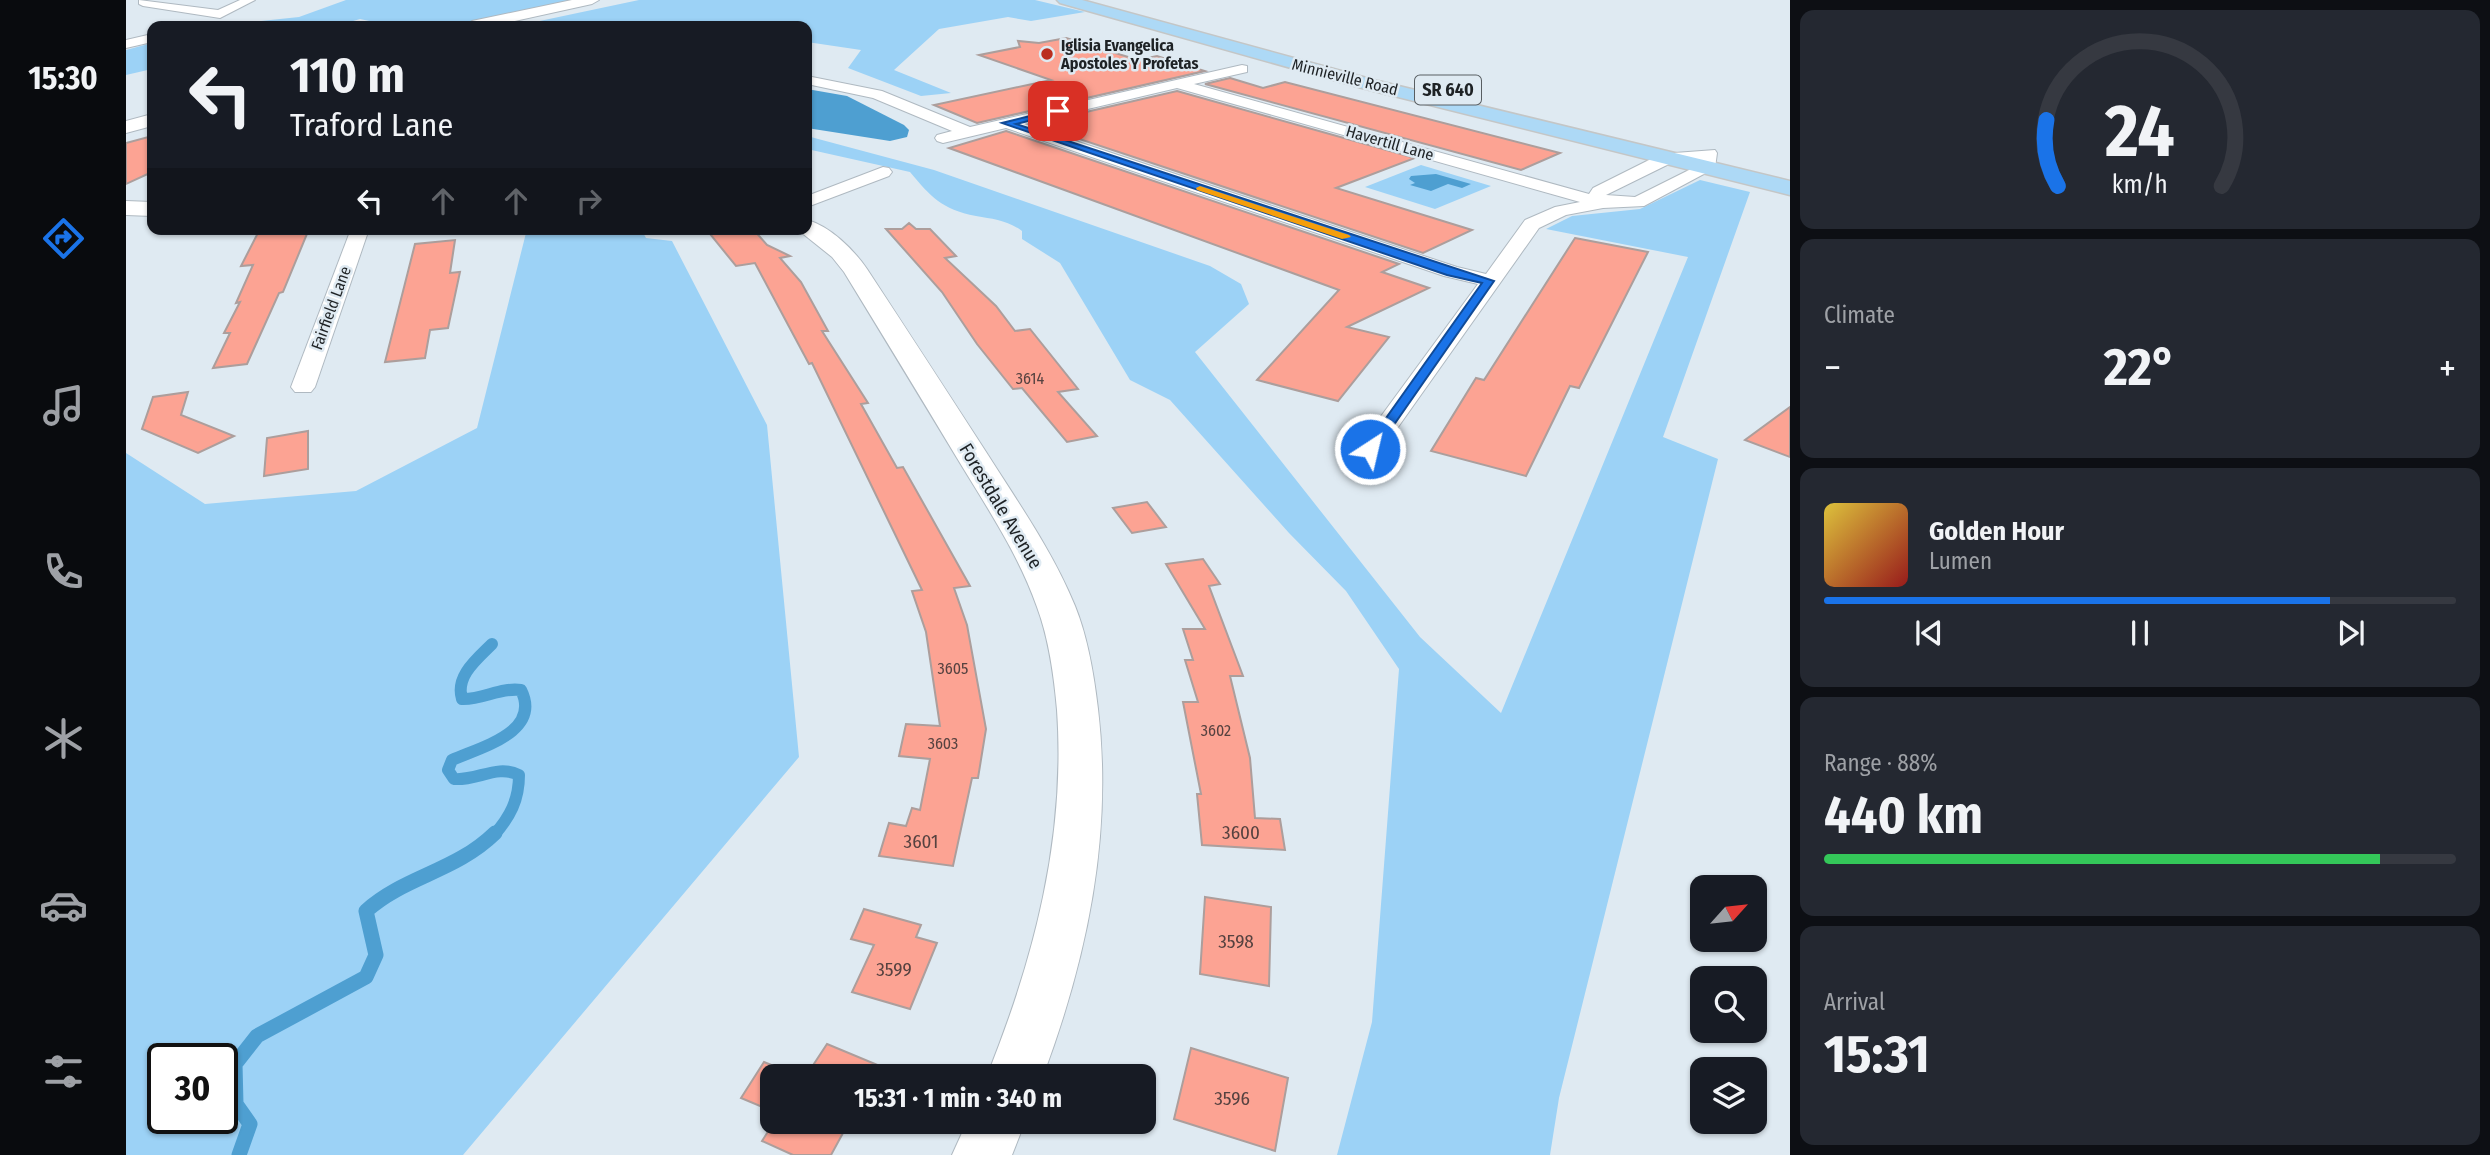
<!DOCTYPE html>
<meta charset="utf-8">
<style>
:root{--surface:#171b24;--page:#242831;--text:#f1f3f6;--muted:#9ea1a6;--line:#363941;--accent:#1a73e8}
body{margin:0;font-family:"Fira Sans Condensed",sans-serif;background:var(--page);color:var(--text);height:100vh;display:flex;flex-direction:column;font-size:26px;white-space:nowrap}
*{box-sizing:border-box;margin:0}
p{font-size:23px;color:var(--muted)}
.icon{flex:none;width:38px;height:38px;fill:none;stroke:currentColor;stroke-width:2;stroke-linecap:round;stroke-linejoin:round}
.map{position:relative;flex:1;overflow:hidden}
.sheet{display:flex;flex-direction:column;gap:10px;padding:10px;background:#0d0f14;width:700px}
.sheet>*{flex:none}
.banner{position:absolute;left:21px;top:21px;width:665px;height:214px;border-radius:14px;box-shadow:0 2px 5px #0004;background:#171b24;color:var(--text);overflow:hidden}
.needle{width:46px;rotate:63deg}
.controls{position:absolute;left:1564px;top:875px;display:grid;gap:14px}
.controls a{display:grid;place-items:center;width:77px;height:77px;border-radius:14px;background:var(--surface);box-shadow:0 2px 5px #0004;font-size:35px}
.speed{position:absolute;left:21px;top:1043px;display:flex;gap:14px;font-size:35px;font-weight:700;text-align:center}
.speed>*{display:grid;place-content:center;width:91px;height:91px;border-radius:50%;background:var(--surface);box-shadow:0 2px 5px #0004;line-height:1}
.speed .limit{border:4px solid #111;border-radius:10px;background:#fff;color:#111}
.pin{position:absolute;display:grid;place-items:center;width:60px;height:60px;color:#fff;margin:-30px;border-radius:14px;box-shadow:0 4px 10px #0006}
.me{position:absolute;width:77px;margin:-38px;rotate:35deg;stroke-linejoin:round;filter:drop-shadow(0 0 5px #0008)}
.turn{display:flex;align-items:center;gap:24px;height:147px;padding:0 28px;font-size:32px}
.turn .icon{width:91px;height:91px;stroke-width:2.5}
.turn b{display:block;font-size:49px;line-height:60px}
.lanes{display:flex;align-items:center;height:66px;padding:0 28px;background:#0003;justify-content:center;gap:35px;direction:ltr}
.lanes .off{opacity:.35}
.big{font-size:52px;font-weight:700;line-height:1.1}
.sheet .widget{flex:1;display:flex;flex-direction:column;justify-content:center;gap:10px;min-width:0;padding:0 24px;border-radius:14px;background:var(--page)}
.sheet .dial{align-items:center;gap:0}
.dial svg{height:182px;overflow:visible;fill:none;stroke:var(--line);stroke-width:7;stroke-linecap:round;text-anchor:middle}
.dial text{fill:var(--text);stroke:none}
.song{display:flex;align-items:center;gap:21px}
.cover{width:84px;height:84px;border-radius:10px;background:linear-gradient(135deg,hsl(50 70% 55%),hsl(0 70% 35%))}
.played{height:7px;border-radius:4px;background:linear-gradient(90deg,var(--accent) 80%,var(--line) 80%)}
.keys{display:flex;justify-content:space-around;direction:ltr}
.heat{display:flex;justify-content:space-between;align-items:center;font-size:38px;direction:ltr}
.charge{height:10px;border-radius:5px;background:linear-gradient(90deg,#34c759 88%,var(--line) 0)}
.trip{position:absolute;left:634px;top:1064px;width:396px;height:70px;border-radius:14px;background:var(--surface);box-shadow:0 2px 5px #0004;font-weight:700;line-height:70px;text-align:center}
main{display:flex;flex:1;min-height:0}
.menu{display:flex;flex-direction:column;width:126px;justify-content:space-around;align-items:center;background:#090b0e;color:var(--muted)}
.menu .icon{width:49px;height:49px}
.menu .current{color:var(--accent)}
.menu b{font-size:32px;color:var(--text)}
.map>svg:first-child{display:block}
</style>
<main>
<nav class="menu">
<b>15:30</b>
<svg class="icon current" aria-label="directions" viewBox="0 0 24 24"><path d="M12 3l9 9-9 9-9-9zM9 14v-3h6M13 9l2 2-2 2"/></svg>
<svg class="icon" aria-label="music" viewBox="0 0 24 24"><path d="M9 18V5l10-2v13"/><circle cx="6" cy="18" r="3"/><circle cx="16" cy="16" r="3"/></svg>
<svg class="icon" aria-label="phone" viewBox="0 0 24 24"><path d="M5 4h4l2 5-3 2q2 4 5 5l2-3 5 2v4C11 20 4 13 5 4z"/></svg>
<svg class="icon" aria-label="climate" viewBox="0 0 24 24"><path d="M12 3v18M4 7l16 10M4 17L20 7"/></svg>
<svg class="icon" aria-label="car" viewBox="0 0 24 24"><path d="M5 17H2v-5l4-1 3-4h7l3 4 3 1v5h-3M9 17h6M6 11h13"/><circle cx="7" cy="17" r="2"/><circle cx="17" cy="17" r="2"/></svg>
<svg class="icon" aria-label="filters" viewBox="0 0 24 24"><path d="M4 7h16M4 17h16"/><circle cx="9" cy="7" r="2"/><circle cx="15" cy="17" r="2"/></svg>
</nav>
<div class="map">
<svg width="1664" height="1155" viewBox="0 0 1664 1155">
<rect width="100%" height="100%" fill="#dfeaf2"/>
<g fill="#9cd2f6" fill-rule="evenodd">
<path d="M 220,0 L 450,0 L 328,26 L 267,26 L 234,19 L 210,26 L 89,26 L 173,17 Z"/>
<path d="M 513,0 L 909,0 L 959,12 L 905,21 L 882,17 L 813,29 L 768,70 L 825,93 L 795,96 L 722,68 L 735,50 L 681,42 L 681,26 L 390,26 Z"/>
<path d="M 26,43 L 26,69 L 0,75 L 0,50 Z"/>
<path d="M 681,136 L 808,170 L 1084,266 L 1115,284 L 1123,304 L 1069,352 L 1294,637 L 1375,713 L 1562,257 L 1420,229 L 1446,216 L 1514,209 L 1574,180 L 1624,192 L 1537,437 L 1592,459 L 1433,1098 L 1424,1155 L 1211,1155 L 1246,1022 L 1273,669 L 1220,591 L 1163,533 L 1044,400 L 1004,380 L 934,263 L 896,239 L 896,231 C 881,220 867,219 850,216 C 815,209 805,197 784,172 L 681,149 Z"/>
<path d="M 1295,165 L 1365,186 L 1309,209 L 1239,187 Z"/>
<path d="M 401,229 L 515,229 L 520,238 L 546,241 L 641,425 L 673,757 L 337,1155 L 0,1155 L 0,453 L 79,504 L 230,491 L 351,428 ZM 37,1059 L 96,1059 L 96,1118 L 37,1118 Z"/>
</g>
<g fill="#4e9fd1">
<path d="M 681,89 L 721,96 L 778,125 L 783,130 L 781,137 L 764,141 L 681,128 Z"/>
<path d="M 1310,174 L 1345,184 L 1336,188 L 1322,184 L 1305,191 L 1284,185 L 1289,183 L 1283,179 L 1285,176 Z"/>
</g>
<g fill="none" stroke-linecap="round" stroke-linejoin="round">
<path stroke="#4e9fd1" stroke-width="12" d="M 366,644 C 351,659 329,676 336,699 C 356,700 375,687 395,690 C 416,732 355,747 326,760 L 322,770 L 328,779 C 351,781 371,764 393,775 C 393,800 384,817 368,835"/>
<path stroke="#4e9fd1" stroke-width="15" d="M 113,1155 L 124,1124 L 110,1104 L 109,1064 L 131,1036 L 240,977 L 250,955 L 240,911 C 279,876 329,872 369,833"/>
</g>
<g fill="#fca393" stroke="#ac9e9c" stroke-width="2">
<path d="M 940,38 L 1012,60 L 1031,56 L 1079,71 L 851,123 L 808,105 L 925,80 L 853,55 L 894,47 L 892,41 L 913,43 Z"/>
<path d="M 1104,78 L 1137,88 L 1159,82 L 1434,153 L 1395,170 L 1079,84 Z"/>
<path d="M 1051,91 L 1289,158 L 1210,188 L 1346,230 L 1297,253 L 908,124 Z"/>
<path d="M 880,131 L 1273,264 L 1256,272 L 1303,288 L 1221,327 L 1263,337 L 1212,401 L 1131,380 L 1213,290 L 823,148 Z"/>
<path d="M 26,136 L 26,172 L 0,184 L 0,143 Z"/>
<path d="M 783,223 L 790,229 L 804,229 L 830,256 L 819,258 L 870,306 L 889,331 L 904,329 L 952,389 L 932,392 L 971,436 L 941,442 L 896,388 L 887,389 L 851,344 L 816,292 L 760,229 L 776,229 Z"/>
<path d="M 134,229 L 183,229 L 157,292 L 153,293 L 121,364 L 87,368 L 104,333 L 98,333 L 114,302 L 110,303 L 127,265 L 115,266 Z"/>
<path d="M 580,229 L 627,229 L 641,245 L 664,256 L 654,258 L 675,282 L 702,331 L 696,331 L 742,403 L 735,404 L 771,468 L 777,467 L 844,586 L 828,588 L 841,625 L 860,729 L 852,778 L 846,778 L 827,866 L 753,856 L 763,823 L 780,826 L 786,808 L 794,810 L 804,759 L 773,756 L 780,724 L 814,726 L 800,632 L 786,591 L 796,590 L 686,363 L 683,364 L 629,263 L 610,266 Z"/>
<path d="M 1449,238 L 1522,252 L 1453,388 L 1444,386 L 1400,476 L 1305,451 L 1350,378 L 1358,380 Z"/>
<path d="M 329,240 L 324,273 L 334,272 L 322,328 L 304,330 L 299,358 L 259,362 L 289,244 Z"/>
<path d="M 62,392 L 55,415 L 108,436 L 72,453 L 16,429 L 27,397 Z"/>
<path d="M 1664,407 L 1664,457 L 1619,440 Z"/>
<path d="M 182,431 L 182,469 L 138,476 L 141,438 Z"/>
<path d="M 1021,502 L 1040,527 L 1006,533 L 987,508 Z"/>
<path d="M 1077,559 L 1094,584 L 1083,586 L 1117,676 L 1104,676 L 1124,758 L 1129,818 L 1154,819 L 1159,850 L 1076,845 L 1071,794 L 1075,794 L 1057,702 L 1072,702 L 1059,660 L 1067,660 L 1057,629 L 1079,629 L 1040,564 Z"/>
<path d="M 1079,897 L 1145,907 L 1143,986 L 1074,974 Z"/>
<path d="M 738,909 L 795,925 L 790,937 L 811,943 L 784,1009 L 726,992 L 748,945 L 725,939 Z"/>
<path d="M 701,1044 L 754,1066 L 749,1076 L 680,1076 Z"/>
<path d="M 1065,1048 L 1162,1078 L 1149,1151 L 1048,1119 Z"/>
<path d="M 638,1062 L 672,1076 L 646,1076 L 646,1111 L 615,1098 Z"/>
<path d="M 648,1122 L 723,1122 L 705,1155 L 667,1155 L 636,1141 Z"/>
</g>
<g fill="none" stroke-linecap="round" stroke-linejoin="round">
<defs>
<g id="minor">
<path d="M 13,0 L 92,10 L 114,0 L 129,0 L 94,18 L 17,6 L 13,4 Z"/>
<path d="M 26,34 L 26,42 L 0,48 L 0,40 Z"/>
<path d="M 1116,65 L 1121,66 L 1121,72 L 1068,84 L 1463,194 L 1467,188 L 1535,154 L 1589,150 L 1591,153 L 1589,168 L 1518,206 L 1477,208 L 1440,215 L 1413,228 L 1253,454 L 1244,457 L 1235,454 L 1231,449 L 1352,284 L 1318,276 L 880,128 L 817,143 L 811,141 L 809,138 L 811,135 L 826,131 L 747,98 L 681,84 L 681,76 L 756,91 L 844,127 ZM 1051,88 L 1454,202 L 1429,207 L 1399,220 L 1360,274 L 1331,267 L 898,124 ZM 1574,159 L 1573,165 L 1509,197 L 1480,195 L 1545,163 Z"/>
<path d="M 757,167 L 763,168 L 766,172 L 763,176 L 681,207 L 681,196 Z"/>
<path d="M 225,229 L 243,229 L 189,387 L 185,392 L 169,392 L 165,387 Z"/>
</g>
<g id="tertiary">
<path d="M 446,0 L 473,0 L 466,4 L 366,26 L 338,26 L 346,21 Z"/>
<path d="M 26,114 L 26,126 L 0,133 L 0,121 Z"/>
<path d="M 0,201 L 26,202 L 26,216 L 0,215 Z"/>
<path d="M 681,220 C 704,226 728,250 741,269 C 782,331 822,393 862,455 C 893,504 927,552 949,606 C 962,638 968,675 972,709 C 987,836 961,958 917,1076 L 861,1076 C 908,959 940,838 931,710 C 928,676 923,639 911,607 C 892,553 860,506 831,458 C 794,396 756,334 718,272 L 706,257 L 671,229 L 681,229 Z"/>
<path d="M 841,1122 L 899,1122 L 886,1155 L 826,1155 Z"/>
</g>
<path id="primary" d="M 931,0 L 956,0 L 1248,80 L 1664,181 L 1664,195 L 1236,88 L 934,3 Z"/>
</defs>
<use href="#minor" stroke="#afb9c1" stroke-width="2"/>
<use href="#tertiary" stroke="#afb9c1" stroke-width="2"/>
<use href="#primary" stroke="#c4c6c6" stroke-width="3"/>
<use href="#minor" fill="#fff" fill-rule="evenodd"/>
<use href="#tertiary" fill="#fff" fill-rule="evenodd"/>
<use href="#primary" fill="#add9f6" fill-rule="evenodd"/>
</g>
<path fill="#1a73e8" stroke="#114b97" stroke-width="2" d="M 932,109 L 935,113 L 890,124 L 1368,281 L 1249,452 L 1240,452 L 1238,449 L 1356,283 L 1321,275 L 876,123 Z"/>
<path fill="#f59e0b" d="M 1074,186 L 1223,235 L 1225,237 L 1216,239 L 1071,190 L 1070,188 Z"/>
<circle fill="#bb2e1f" stroke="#dfeaf2" stroke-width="2.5" cx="921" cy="54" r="7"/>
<g text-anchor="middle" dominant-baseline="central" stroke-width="5" stroke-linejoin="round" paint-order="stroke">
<g font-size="16" font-weight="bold" fill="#1e2225" stroke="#dfeaf2" text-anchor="start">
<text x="935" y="45">Iglisia Evangelica<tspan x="935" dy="18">Apostoles Y Profetas</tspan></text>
</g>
<g font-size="16" fill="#1e2225" stroke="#dfeaf2">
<text transform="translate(1219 77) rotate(14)">Minnieville Road</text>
<text transform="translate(1264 143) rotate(16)">Havertill Lane</text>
<text transform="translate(205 308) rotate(-70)">Fairfield Lane</text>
</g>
<g font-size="16" fill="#564240">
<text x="904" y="378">3614</text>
<text x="827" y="668">3605</text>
<text x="1090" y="730">3602</text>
<text x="817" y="743">3603</text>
</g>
<rect fill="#dfeaf2" stroke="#585e62" stroke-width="2" x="1289" y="75.5" width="66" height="29" rx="5"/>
<g font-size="18" font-weight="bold" fill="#1e2225">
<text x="1322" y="90">SR 640</text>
</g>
<g font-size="19" fill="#1e2225" stroke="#dfeaf2">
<text transform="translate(875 506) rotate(59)">Forestdale Avenue</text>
</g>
<g font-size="19" fill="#564240">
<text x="1115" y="832">3600</text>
<text x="795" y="841">3601</text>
<text x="1110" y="941">3598</text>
<text x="768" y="969">3599</text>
<text x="1106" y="1098">3596</text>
</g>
</g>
</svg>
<div class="controls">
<a><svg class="needle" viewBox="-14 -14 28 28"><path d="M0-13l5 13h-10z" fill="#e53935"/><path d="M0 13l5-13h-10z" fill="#9ea1a6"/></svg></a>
<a><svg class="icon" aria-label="search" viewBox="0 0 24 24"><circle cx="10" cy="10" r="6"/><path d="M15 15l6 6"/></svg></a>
<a><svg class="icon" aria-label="layers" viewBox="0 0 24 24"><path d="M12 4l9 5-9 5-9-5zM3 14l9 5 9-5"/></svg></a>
</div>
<div class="speed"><div class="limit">30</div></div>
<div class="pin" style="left:932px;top:111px;background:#d93025"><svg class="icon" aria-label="arrive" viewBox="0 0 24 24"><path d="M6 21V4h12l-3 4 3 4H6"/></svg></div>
<svg class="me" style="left:1244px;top:449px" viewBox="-20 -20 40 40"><circle r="17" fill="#1a73e8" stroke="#fff" stroke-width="3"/><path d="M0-11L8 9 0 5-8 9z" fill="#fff"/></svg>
<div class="trip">15:31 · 1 min · 340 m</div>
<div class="banner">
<div class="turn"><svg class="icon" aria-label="left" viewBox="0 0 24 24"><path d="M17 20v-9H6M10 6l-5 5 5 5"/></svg><div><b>110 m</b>Traford Lane</div></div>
<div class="lanes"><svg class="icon" aria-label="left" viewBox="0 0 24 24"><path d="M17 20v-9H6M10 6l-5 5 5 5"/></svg><svg class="icon off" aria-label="ahead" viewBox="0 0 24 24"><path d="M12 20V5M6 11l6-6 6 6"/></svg><svg class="icon off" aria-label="ahead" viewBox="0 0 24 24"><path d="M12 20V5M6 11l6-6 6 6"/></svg><svg class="icon off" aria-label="right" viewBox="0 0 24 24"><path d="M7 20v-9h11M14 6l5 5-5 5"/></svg></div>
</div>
</div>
<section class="sheet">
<div class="widget dial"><svg viewBox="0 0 100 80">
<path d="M14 69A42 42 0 1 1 86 69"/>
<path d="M14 69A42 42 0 0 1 9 40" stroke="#1a73e8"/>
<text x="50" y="56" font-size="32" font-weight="700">24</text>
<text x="50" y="72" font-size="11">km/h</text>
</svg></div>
<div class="widget"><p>Climate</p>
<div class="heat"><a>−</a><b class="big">22°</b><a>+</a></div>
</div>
<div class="widget">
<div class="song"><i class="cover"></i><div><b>Golden Hour</b><p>Lumen</p></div></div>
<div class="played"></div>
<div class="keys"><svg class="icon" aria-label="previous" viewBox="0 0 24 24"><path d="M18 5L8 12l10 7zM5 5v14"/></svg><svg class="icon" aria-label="pause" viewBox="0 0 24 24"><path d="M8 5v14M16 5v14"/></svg><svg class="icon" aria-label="next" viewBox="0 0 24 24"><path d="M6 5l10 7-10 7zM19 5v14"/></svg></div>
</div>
<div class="widget"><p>Range · 88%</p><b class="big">440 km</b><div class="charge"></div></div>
<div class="widget"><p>Arrival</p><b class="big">15:31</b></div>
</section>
</main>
